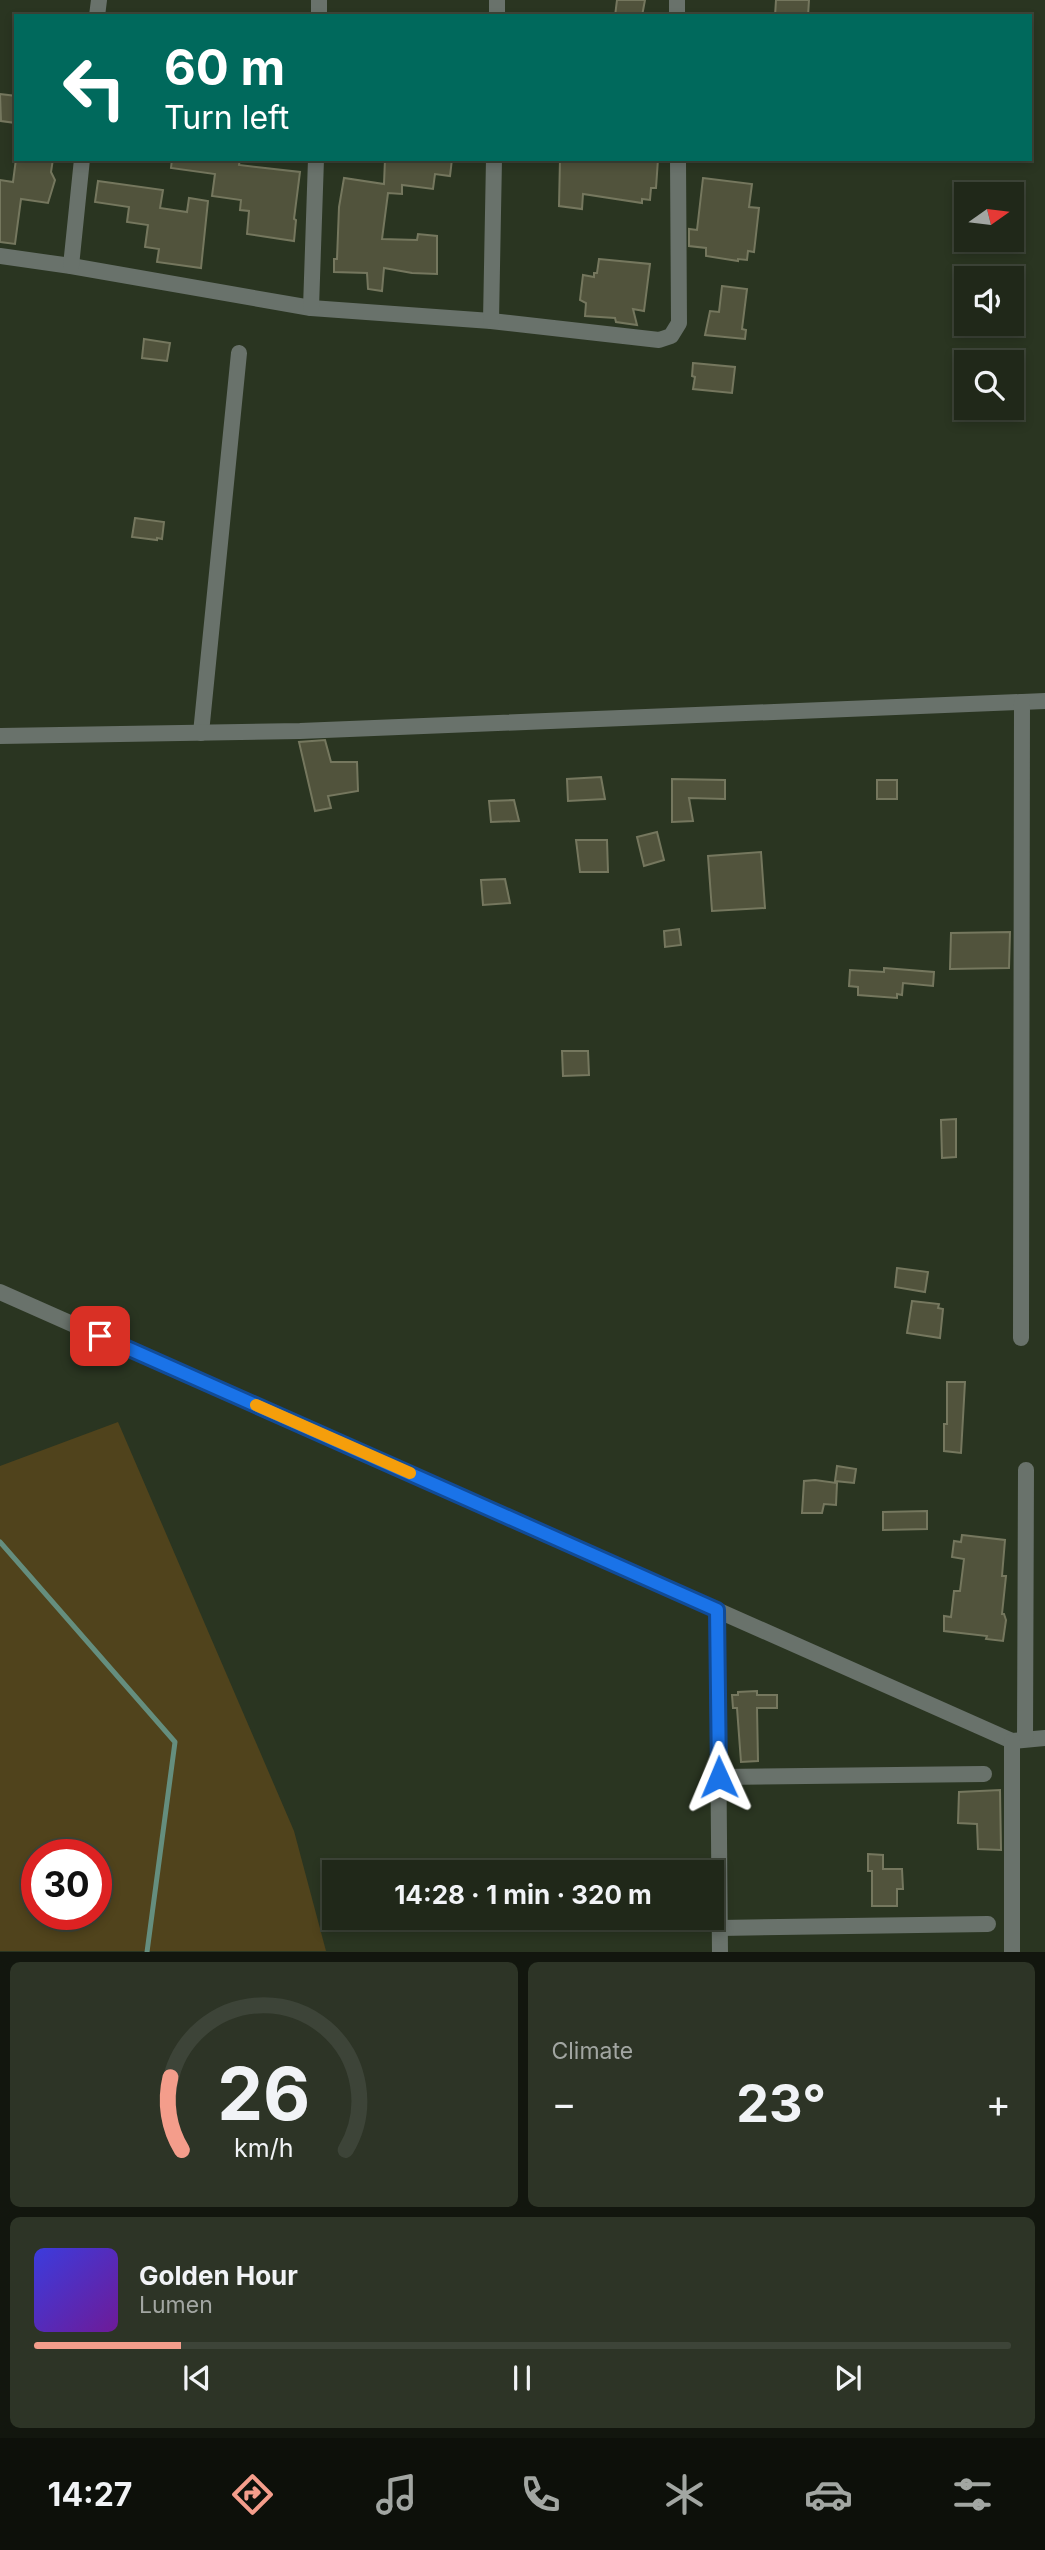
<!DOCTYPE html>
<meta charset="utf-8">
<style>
:root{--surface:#202819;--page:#2d3426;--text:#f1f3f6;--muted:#a2a6a2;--line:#3d4438;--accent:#f49d8b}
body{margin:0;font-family:Inter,sans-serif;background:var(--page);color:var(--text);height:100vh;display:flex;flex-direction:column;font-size:26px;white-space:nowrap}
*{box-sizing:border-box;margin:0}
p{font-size:23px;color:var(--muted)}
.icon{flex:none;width:38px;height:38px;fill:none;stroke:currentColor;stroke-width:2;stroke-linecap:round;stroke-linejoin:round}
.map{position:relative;height:1952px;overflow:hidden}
.side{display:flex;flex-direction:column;gap:10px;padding:10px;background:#12160e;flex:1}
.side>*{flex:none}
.banner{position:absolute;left:14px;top:14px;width:1018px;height:147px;border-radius:0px;box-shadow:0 4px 10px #0003,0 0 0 2px var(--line);background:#00695c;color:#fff;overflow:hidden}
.needle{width:46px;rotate:76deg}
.tools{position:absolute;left:954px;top:182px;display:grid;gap:14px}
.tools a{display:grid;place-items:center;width:70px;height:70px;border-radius:0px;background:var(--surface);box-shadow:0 4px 10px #0003,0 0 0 2px var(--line);font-size:35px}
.speed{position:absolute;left:21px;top:1839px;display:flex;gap:14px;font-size:35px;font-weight:700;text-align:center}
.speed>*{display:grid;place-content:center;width:91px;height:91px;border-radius:50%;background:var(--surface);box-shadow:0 4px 10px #0003,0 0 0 2px var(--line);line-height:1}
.speed .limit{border:10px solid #d22;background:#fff;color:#111}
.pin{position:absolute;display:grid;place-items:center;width:60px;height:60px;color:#fff;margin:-30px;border-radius:14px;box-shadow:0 4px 10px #0006}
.me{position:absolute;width:77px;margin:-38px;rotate:359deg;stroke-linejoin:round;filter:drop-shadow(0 0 5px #0008)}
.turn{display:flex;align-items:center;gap:24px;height:147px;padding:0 35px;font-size:32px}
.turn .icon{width:91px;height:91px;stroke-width:2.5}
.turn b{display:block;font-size:49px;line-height:60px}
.big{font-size:52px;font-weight:700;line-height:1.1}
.side .card{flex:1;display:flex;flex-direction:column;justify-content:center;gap:10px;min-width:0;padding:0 24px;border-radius:10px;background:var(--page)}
.side .dial{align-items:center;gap:0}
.dial svg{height:182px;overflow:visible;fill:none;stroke:var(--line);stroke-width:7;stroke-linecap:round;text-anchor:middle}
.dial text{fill:var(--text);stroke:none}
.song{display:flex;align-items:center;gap:21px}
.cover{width:84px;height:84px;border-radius:10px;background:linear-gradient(135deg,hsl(240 70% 55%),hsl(280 70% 35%))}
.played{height:7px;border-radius:4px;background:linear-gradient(90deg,var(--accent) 15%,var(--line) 15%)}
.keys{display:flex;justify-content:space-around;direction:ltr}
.heat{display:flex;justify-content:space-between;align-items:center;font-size:38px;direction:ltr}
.side .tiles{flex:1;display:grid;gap:10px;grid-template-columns:1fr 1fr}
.card:last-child{grid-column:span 2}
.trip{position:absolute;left:322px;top:1860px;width:402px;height:70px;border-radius:0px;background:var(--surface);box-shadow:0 4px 10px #0003,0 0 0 2px var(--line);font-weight:700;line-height:70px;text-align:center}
.tab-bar{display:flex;height:112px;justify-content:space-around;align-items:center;background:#0d100a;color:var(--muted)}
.tab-bar .icon{width:49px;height:49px}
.tab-bar .selected{color:var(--accent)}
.tab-bar b{font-size:32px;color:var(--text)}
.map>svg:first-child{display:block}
</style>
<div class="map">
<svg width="1045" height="1952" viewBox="0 0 1045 1952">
<rect width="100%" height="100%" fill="#2a3521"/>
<path fill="#50431c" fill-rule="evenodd" d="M 118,1422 L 294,1831 L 326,1951 L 0,1951 L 0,1466 ZM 37,1855 L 96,1855 L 96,1914 L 37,1914 Z"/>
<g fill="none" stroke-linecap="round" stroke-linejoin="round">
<path stroke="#658e7e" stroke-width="5" d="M 0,1542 L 175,1742 L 147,1952"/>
</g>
<g fill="#51533c" stroke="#75775e" stroke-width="2">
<path d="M 617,0 L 645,0 L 642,16 L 615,16 Z"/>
<path d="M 776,0 L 809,0 L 808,16 L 775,16 Z"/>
<path d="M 0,94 L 16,96 L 16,123 L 1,121 Z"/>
<path d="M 16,159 L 53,159 L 51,172 L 55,180 L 48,203 L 21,199 L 15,244 L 0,242 L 0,180 L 13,182 Z"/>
<path d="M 172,159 L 240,159 L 239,165 L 300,172 L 294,219 L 296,220 L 294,241 L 247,234 L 249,211 L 240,210 L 241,200 L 212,196 L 215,174 L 171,168 Z"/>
<path d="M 385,159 L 452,159 L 450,176 L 435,174 L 433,189 L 402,185 L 402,194 L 388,193 L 382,239 L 417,240 L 418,234 L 437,236 L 437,274 L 412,273 L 384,268 L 382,291 L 368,289 L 367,273 L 334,272 L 334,259 L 337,259 L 339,207 L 344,178 L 384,184 Z"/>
<path d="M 560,159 L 592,162 L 593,159 L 658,159 L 656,188 L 651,188 L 650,200 L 642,199 L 642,203 L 583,194 L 582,209 L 559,206 Z"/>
<path d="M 703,178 L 752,184 L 749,207 L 759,208 L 754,252 L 748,251 L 747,260 L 738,259 L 738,261 L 706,256 L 706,248 L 689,246 L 689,229 L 697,230 Z"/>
<path d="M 98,181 L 163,190 L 160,208 L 187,212 L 189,198 L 208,201 L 201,268 L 157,262 L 159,249 L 145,247 L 148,225 L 127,222 L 129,207 L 95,202 Z"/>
<path d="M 599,259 L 650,264 L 644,311 L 633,309 L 637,325 L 616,322 L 615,318 L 585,316 L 586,303 L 580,300 L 583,275 L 594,277 L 594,273 L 597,273 Z"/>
<path d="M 722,286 L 747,289 L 742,329 L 746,330 L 745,339 L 705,335 L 710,311 L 719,312 Z"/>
<path d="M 144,339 L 170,343 L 167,361 L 142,358 Z"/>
<path d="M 693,363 L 735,367 L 732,393 L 693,389 L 695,377 L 692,376 Z"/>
<path d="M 135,518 L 164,522 L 162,539 L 157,538 L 157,540 L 132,537 Z"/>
<path d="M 325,740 L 331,762 L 357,762 L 358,791 L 328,796 L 331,808 L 315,811 L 299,742 Z"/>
<path d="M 601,777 L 605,799 L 568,801 L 567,779 Z"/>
<path d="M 672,779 L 725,780 L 725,799 L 689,798 L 693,821 L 672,822 Z"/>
<rect x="877" y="780" width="20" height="19"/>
<path d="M 514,800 L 519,821 L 491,822 L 489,801 Z"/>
<path d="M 657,832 L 664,860 L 644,866 L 637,837 Z"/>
<path d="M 576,840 L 607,840 L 608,872 L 580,872 Z"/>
<path d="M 761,852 L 765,908 L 712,911 L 708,856 Z"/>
<path d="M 505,879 L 510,903 L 483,905 L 481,880 Z"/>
<path d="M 679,929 L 681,945 L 665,947 L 664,931 Z"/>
<path d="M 1010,932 L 1009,968 L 950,969 L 951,933 Z"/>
<path d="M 884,968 L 934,972 L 933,986 L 903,983 L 902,995 L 897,994 L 897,998 L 858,995 L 858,987 L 849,986 L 850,970 L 884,972 Z"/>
<path d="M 562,1051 L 588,1051 L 589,1075 L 563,1076 Z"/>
<path d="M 956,1119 L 956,1157 L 942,1158 L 941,1120 Z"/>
<path d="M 897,1268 L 928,1272 L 925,1292 L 895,1287 Z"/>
<path d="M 912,1301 L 939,1304 L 938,1308 L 943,1309 L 940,1338 L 907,1333 Z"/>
<path d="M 947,1382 L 965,1382 L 961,1453 L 944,1451 L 944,1424 L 947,1424 Z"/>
<path d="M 837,1466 L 856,1469 L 854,1483 L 835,1481 Z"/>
<path d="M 815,1480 L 837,1483 L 836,1505 L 824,1504 L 822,1513 L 802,1513 L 804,1481 Z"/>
<path d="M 927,1511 L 927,1529 L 883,1530 L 883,1512 Z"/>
<path d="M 962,1535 L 1005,1540 L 1002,1576 L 1006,1576 L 1002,1614 L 1004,1614 L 1006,1620 L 1003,1641 L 986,1639 L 987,1636 L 944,1631 L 944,1616 L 951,1617 L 954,1591 L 960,1591 L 964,1559 L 952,1557 L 954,1541 L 961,1542 Z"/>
<path d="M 757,1691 L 757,1695 L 777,1695 L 777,1708 L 757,1708 L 758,1761 L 741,1762 L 737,1708 L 733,1708 L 732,1695 L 738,1695 L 738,1692 Z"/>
<path d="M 1000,1790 L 1001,1850 L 978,1849 L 977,1824 L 958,1823 L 959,1792 Z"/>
<path d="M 868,1854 L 883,1855 L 883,1869 L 902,1869 L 903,1889 L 897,1889 L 897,1906 L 872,1906 L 872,1871 L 868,1871 Z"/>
</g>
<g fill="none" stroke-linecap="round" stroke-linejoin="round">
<g stroke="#69726b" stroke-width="16">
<path d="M 97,16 L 99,0"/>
<path d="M 319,16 L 319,0"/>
<path d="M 497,16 L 497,0"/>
<path d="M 677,16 L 677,0"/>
<path d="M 0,256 L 71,266 L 311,308 L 491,321 L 659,340 L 671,336 L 679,323 L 678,159"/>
<path d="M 71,266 L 82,159"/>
<path d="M 311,308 L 316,159"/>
<path d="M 491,321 L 494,159"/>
<path d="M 201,733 L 239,353"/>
<path d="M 0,736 L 300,731 L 1045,701"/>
<path d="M 0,1292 L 1012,1741 L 1045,1738"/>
<path d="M 1021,1338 L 1022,702"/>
<path d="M 717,1610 L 720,1952"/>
<path d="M 1025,1739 L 1026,1470"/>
<path d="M 719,1777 L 984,1774"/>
<path d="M 720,1928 L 988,1924"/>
<path d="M 1012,1952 L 1012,1741"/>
</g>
</g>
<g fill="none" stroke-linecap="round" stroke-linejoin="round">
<defs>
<path id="route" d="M 100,1336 L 717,1610 L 719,1777"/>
</defs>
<use href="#route" stroke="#114b97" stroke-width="18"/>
<use href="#route" stroke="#1a73e8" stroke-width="12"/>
<path stroke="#f59e0b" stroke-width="12" d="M 256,1405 L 410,1473"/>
</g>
</svg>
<div class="tools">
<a><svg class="needle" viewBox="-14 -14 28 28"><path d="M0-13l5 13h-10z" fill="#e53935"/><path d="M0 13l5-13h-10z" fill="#a2a6a2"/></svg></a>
<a><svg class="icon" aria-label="sound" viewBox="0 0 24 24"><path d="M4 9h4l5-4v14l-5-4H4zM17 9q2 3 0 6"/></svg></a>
<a><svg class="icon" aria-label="search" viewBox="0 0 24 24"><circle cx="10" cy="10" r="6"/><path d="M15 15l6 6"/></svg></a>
</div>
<div class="speed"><div class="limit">30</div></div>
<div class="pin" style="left:100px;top:1336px;background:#d93025"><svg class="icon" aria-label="arrive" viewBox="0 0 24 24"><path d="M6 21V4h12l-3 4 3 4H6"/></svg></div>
<svg class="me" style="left:719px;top:1777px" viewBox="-20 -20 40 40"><path d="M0-17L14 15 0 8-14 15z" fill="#1a73e8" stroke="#fff" stroke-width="4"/></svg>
<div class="trip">14:28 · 1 min · 320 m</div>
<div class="banner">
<div class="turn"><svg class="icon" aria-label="left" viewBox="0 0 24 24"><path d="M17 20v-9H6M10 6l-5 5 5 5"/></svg><div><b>60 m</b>Turn left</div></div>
</div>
</div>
<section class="side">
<div class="tiles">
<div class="card dial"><svg viewBox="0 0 100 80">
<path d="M14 69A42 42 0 1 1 86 69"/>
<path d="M14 69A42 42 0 0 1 9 37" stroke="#f49d8b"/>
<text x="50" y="56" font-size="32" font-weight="700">26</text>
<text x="50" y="72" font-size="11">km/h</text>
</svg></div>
<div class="card"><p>Climate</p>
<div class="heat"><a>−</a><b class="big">23°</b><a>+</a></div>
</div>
<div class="card">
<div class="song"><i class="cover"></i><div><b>Golden Hour</b><p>Lumen</p></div></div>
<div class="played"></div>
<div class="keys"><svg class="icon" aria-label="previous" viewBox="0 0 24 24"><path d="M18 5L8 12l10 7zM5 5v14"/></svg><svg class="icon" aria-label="pause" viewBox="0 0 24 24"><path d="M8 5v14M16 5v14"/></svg><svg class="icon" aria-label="next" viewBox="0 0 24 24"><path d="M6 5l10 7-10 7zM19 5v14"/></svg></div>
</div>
</div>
</section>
<nav class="tab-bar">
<b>14:27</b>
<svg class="icon selected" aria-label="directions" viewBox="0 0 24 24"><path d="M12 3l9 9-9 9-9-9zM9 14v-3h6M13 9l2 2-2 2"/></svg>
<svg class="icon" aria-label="music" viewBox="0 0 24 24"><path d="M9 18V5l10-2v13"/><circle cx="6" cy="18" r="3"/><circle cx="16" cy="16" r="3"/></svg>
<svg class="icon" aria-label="phone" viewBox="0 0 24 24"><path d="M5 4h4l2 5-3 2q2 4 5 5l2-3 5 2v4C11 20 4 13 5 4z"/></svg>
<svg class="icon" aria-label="climate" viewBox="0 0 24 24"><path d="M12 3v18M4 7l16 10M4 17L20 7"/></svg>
<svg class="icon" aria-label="car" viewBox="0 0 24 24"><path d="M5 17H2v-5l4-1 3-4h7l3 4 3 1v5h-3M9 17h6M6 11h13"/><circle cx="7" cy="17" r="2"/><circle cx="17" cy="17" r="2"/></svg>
<svg class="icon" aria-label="filters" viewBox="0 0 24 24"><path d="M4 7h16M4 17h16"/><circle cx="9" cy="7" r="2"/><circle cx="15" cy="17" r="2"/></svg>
</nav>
